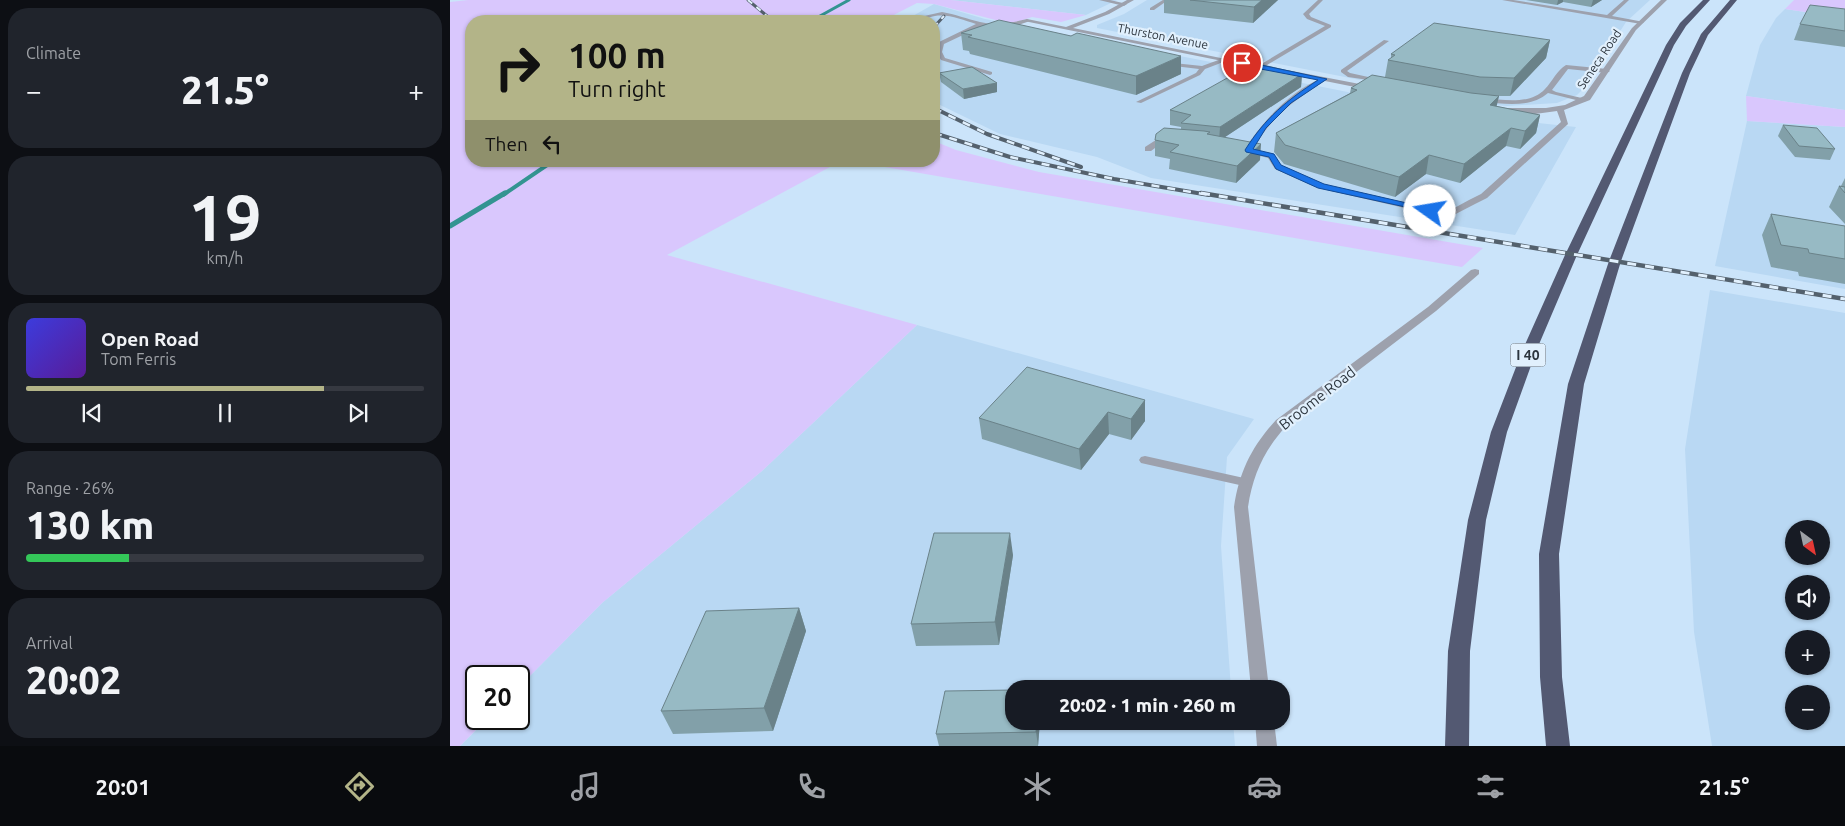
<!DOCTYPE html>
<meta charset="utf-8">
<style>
:root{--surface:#171b24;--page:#20242c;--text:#f1f3f6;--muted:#9ea1a6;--line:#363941;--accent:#b3b488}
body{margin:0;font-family:Ubuntu,sans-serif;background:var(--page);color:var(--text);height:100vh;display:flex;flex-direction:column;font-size:19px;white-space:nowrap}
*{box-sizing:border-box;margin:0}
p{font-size:16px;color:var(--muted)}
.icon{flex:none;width:28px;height:28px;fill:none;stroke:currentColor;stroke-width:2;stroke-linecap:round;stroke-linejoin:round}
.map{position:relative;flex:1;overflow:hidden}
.sheet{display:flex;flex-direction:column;gap:8px;padding:8px;background:#0d0f14;width:450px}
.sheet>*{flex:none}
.hud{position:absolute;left:15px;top:15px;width:475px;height:152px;border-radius:20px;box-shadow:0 1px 4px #0004;background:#b3b488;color:#111;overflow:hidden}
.needle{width:32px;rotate:147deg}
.buttons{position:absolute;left:1335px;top:520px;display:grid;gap:10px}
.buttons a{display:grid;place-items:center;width:45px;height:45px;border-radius:50%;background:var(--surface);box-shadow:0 1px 4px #0004;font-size:25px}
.speed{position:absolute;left:15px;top:665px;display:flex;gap:10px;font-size:25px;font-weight:700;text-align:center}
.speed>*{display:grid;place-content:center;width:65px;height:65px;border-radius:50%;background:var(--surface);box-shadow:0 1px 4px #0004;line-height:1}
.speed .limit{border:2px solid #111;border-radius:8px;background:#fff;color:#111}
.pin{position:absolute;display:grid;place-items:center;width:42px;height:42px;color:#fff;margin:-21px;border:2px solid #fff;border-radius:50%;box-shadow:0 1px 5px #0007}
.me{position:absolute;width:55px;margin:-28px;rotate:283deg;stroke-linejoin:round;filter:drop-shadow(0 0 4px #0008)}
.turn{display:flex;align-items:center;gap:18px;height:105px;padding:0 20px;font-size:22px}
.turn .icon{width:65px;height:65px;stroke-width:2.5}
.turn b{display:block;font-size:35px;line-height:42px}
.then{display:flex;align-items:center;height:48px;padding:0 20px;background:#0003;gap:10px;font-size:19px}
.big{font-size:38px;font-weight:800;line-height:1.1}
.sheet .tile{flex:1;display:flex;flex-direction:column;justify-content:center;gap:8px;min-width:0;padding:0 18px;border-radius:20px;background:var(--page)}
.sheet .dial{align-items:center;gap:0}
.dial b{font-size:65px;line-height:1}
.song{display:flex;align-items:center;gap:15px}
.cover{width:60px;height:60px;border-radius:8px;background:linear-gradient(135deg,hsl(240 70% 55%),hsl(270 70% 35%))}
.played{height:5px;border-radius:2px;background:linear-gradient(90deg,var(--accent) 75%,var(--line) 75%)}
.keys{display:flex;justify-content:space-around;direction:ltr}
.heat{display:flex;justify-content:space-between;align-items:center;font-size:28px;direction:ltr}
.charge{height:8px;border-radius:4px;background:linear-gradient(90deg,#34c759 26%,var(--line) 0)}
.trip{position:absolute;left:555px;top:680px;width:285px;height:50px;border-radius:20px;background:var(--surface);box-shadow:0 1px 4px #0004;font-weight:800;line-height:50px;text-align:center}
.tabs{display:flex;height:80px;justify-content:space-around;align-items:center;background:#090b0e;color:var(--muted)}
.tabs .icon{width:35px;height:35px}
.tabs .current{color:var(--accent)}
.tabs b{font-size:22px;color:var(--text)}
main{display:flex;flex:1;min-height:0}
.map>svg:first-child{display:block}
</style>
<main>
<section class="sheet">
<div class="tile"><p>Climate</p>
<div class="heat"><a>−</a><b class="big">21.5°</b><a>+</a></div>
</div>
<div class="tile dial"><b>19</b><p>km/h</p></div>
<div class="tile">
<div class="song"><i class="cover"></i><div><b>Open Road</b><p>Tom Ferris</p></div></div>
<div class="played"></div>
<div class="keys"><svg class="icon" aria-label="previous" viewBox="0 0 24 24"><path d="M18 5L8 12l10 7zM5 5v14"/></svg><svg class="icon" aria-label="pause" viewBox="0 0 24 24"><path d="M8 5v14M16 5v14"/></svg><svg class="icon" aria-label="next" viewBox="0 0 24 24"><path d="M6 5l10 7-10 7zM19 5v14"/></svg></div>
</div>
<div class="tile"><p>Range · 26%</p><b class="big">130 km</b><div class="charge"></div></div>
<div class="tile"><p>Arrival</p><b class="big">20:02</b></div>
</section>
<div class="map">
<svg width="1395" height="746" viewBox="0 0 1395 746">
<rect width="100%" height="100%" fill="#cbe4fa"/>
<g fill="#b9d8f3" fill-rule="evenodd">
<path d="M 501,0 L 667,0 L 636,15 Z"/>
<path d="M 697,0 L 1200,0 L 1176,22 L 1134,88 L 1127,95 L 1107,103 L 1057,106 L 1032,104 L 647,28 L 647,25 L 674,14 Z"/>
<path d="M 484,4 L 535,19 L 798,69 L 797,72 L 1013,115 L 1126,127 L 1065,235 L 701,178 L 647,157 L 550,134 L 484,102 L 484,21 L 456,21 L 461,17 Z"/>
<path d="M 1335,9 L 1395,18 L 1395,110 L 1296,96 L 1310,45 L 1326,18 Z"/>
<path d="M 1297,121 L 1395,127 L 1395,289 L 1265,266 Z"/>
<path d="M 1260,290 L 1395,313 L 1395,746 L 1262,746 L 1244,632 L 1235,449 ZM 1344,529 L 1371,529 L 1371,556 L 1344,556 ZM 1344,584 L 1371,584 L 1371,611 L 1344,611 ZM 1344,639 L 1371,639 L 1371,666 L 1344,666 ZM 1344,694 L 1371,694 L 1371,721 L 1344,721 Z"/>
<path d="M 467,325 L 804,419 L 777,457 L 771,546 L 781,689 L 564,689 L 564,721 L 783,721 L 785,746 L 10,746 L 37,719 L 69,719 L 69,687 L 152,603 L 312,471 Z"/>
</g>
<g fill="#d9c7fd">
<path d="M 18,0 L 501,0 L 636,15 L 611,22 L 582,17 L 561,24 L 484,4 L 467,3 L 432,21 L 21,21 L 21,161 L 391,161 L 217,255 L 467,325 L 312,471 L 152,603 L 69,687 L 69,676 L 26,676 L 26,719 L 37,719 L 10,746 L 0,746 L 0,2 Z"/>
<path d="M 1344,0 L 1395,0 L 1395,18 L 1335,9 Z"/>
<path d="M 1296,96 L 1395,110 L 1395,127 L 1297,121 Z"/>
<path d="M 484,141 L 506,150 L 589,172 L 1033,248 L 1012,267 L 400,161 L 484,161 Z"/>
</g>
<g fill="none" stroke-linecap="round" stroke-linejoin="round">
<path stroke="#339491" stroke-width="3" d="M 361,21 L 399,0"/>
<path stroke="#339491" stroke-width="4" d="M 53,195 L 103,161"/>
<path stroke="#339491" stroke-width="5" d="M 0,226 L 55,193"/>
<g fill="#9da1ad" fill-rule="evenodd">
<path d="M 649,0 L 660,0 L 677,4 L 674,6 Z"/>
<path d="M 713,0 L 718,0 L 704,10 L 700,10 L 700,8 Z"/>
<path d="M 868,0 L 873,0 L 859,14 L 861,17 L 881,25 L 881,27 L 812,68 L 808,68 L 808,66 L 875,26 L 857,19 L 853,14 Z"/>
<path d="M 1052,0 L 1063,0 L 1157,15 L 1174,0 L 1179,0 L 1162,16 L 1194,22 L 1191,24 Z"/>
<path d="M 492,12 C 505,14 517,19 530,22 C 546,26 561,23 577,19 L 580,21 L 559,28 L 532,26 L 494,44 L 492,52 L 495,58 L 542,72 L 542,74 L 540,75 L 491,60 L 486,52 L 489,42 L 526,24 C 513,20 499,14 485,16 C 478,17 473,21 465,21 L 474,16 Z"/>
<path d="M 934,40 L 939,41 L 897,71 L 900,73 L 932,80 L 932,82 L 898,77 L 891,72 L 891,70 Z"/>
<path d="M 774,58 L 776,59 L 776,61 L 755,69 L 750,75 L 691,103 L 686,102 L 746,73 L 749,69 L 716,65 L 714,64 L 714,62 L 752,66 Z"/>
<path d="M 1116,65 L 1157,69 L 1160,71 L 1157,73 L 1118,69 L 1102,90 L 1106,92 L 1136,99 L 1137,100 L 1134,102 L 1098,93 C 1081,108 1055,104 1034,102 L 1031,100 L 1034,98 C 1054,100 1080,105 1095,89 C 1102,82 1107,70 1116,65 Z"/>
<path d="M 874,77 L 876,78 L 876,80 C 842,102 825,114 802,149 L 824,154 L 831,165 L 874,184 L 997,212 L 1019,200 L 1025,200 L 1025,204 L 998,218 L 868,188 L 825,169 L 818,158 L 795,152 L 794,150 C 814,120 840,91 874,77 Z"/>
<path d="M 709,138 L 721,141 L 717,143 L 713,142 L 701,151 L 695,151 L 695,147 Z"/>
<path d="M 695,456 L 794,478 L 799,479 L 801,482 L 799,485 L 794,486 L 691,463 L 689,460 L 691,457 Z"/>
</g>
<g fill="#9da1ad" fill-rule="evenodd">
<path d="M 677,0 L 684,0 L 659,14 L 623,28 L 820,68 L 817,70 L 574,21 L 577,19 L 616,27 L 655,12 Z"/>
<path d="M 1211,0 L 1217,0 L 1186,30 L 1140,100 L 1114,110 L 1118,124 L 1037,198 L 1025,204 L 1019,204 L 1019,200 L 1031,194 L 1111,122 L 1107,111 L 1085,114 L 1050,112 L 1050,108 L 1096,108 L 1115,105 L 1134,96 L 1182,28 Z"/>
<path d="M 837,70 L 920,86 L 924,88 L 920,90 L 835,73 L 835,71 Z"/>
<path d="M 1025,269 L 1029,270 L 1029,274 L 986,311 L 836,426 C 814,451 803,474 798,507 L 819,689 L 801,689 L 784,507 C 789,472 802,446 826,420 L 978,307 L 1021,270 Z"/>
<path d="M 805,721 L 824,721 L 827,746 L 807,746 Z"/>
</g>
<g fill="#535972" fill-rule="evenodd">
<path d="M 1253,0 L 1260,0 L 1236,26 L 1224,45 L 1127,255 L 1087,349 L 1057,432 L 1036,520 L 1020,651 L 1019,746 L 995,746 L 998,651 L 1018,520 L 1041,432 L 1073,349 L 1115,255 L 1216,45 L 1230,23 Z"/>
<path d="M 1280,0 L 1287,0 L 1258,35 L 1240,73 L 1171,261 L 1134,384 L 1109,554 L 1112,677 L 1120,746 L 1096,746 L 1090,677 L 1089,554 L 1118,384 L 1159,261 L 1232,73 L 1251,34 Z"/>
</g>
<defs>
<g id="rail-far2">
<path d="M 298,0 L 323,21"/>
<path d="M 484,27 L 494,16"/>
</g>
<g id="rail-far1">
<path d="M 484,108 L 537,134 L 631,167"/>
<path d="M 484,133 L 560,157 L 664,179 L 759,195"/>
</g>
<path id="rail" d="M 751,193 L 1395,299"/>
</defs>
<use href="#rail-far2" stroke="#54616d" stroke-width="3"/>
<use href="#rail-far1" stroke="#54616d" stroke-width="4"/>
<use href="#rail" stroke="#54616d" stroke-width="4.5"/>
<use href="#rail-far2" stroke="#e1f0fd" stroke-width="2" stroke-dasharray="5.5" stroke-linecap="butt"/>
<use href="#rail-far1" stroke="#e1f0fd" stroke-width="2.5" stroke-dasharray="8" stroke-linecap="butt"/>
<use href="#rail" stroke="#e1f0fd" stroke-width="3" stroke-dasharray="9" stroke-linecap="butt"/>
</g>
<g fill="#82a0a9">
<path d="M 714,0 L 828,0 L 803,23 L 714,13 Z"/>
<path d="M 1076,0 L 1152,0 L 1141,7 L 1113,2 L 1107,5 Z"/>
<path d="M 1395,9 L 1395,47 L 1344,40 L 1350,24 Z"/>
<path d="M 511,33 L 731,74 L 686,95 L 520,54 L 519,51 L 513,50 Z"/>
<path d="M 1100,40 L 1096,58 L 1060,96 L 1049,96 L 1046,106 L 1090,115 L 1086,133 L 1070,149 L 1056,146 L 1010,183 L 976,174 L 945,197 L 834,164 L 824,152 L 826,133 L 900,93 L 901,88 L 935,77 L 938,60 L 941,58 L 941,54 Z"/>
<path d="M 489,73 L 547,83 L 547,92 L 514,99 L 491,82 Z"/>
<path d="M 852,74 L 851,87 L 775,137 L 810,160 L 786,183 L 719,169 L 720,159 L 705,156 L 705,140 L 731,129 L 731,127 L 720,125 L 720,110 Z"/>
<path d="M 1333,125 L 1385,149 L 1380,160 L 1345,157 L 1328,136 Z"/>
<path d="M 1395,178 L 1395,224 L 1379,207 L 1389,186 L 1391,186 Z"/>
<path d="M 1321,214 L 1395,226 L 1395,284 L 1349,276 L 1348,272 L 1321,267 L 1312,235 Z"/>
<path d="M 695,400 L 695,421 L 681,440 L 659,434 L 631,470 L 532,439 L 529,418 Z"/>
<path d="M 563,555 L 549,645 L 466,646 L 461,624 Z"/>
<path d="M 349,608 L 356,631 L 323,731 L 223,734 L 211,711 Z"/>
<path d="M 590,721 L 588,746 L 489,746 L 486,734 Z"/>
</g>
<g fill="#6a8289">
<path d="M 812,0 L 828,0 L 803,23 L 804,7 Z"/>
<path d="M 1108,0 L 1113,0 L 1113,2 L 1107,5 Z"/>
<path d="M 1143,0 L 1152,0 L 1141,7 Z"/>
<path d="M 1100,40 L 1096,58 L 1060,96 L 1064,78 Z"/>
<path d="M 731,56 L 731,74 L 686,95 L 686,76 Z"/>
<path d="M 852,74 L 851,87 L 769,141 L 770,127 Z"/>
<path d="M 547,83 L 547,92 L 514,99 L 513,89 Z"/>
<path d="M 1049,96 L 1045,113 L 1040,105 Z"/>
<path d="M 1090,115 L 1086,133 L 1070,149 L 1075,131 Z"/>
<path d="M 1061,128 L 1056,146 L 1010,183 L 1014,164 Z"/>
<path d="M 811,144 L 810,160 L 786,183 L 787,166 Z"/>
<path d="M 979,155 L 976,174 L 945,197 L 949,177 Z"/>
<path d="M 695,400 L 695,421 L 681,440 L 681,419 Z"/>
<path d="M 658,412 L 659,434 L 631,470 L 629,449 Z"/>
<path d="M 560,533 L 563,555 L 549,645 L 545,622 Z"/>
<path d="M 349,608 L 356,631 L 323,731 L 314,708 Z"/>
<path d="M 587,721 L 590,721 L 588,746 L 586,732 Z"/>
</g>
<g fill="#97bac4" stroke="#6a8289">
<path d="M 740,0 L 812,0 L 804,7 Z"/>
<path d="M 1360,5 L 1395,9 L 1395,31 L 1350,24 Z"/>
<path d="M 549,20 L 621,36 L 627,33 L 731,56 L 686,76 L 518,37 L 522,35 L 511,33 Z"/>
<path d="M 984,23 L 1100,40 L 1064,78 L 1030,77 L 938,60 L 945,55 L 941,54 Z"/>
<path d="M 804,63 L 852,74 L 770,127 L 731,123 L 741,115 L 720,110 Z"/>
<path d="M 522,67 L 547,83 L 513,89 L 489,73 Z"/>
<path d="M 922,75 L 1021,93 L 1049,96 L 1040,105 L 1090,115 L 1075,131 L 1061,128 L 1014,164 L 979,155 L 949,177 L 835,145 L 826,133 L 907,90 L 901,88 Z"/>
<path d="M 1333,125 L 1367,128 L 1385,149 L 1349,146 Z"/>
<path d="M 714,128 L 754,131 L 760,132 L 757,134 L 811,144 L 787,166 L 720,152 L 729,145 L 705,140 L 706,134 Z"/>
<path d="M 1389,186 L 1395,187 L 1395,193 Z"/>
<path d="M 1321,214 L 1395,226 L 1395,259 L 1359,253 L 1358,249 L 1331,245 Z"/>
<path d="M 577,367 L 695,400 L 681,419 L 658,412 L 629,449 L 529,418 Z"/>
<path d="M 484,533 L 560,533 L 545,622 L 461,624 Z"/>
<path d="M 349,608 L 314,708 L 211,711 L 256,611 Z"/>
<path d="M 564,690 L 564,721 L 587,721 L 586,732 L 486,734 L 495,691 Z"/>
</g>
<path fill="#1a73e8" stroke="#114b97" d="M 792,61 L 877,79 L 841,103 L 816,128 L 803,149 L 824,154 L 831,165 L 874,184 L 983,209 L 983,213 L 868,188 L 826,169 L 819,157 L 796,152 L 795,150 C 816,117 836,101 868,80 L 790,65 Z"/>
<g text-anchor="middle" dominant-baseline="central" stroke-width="4.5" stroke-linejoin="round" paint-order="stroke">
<g font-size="12" fill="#2c353e" stroke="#e1f0fd">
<text transform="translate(713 36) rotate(11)">Thurston Avenue</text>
<text transform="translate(1149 59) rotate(-56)">Seneca Road</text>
</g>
<rect fill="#e1f0fd" stroke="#626d77" stroke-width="1" x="1060.5" y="343.5" width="35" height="23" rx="4"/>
<g font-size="14" font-weight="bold" fill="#2c353e">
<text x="1078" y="355">I 40</text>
</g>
<g font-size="15" fill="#2c353e" stroke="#e1f0fd">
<text transform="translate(867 398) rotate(-38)">Broome Road</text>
</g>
</g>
</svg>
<div class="buttons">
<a><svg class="needle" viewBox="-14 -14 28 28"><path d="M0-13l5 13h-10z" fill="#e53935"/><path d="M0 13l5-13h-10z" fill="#9ea1a6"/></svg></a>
<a><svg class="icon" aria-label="sound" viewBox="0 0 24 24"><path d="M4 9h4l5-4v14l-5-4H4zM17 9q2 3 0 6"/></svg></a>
<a>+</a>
<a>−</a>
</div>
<div class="speed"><div class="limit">20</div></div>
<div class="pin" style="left:792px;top:63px;background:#d93025"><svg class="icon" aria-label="arrive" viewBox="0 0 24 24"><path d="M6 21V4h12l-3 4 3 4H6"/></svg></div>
<svg class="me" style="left:980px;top:211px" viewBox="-20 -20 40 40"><circle r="19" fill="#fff"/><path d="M0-13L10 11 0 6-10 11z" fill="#1a73e8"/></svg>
<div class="trip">20:02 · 1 min · 260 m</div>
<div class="hud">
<div class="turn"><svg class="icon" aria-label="right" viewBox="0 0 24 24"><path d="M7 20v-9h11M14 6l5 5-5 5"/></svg><div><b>100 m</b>Turn right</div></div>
<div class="then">Then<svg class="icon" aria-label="left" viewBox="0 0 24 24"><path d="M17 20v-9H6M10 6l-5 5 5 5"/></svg></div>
</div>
</div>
</main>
<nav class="tabs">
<b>20:01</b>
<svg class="icon current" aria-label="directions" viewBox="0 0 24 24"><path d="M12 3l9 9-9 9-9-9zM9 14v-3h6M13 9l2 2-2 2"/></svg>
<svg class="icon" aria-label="music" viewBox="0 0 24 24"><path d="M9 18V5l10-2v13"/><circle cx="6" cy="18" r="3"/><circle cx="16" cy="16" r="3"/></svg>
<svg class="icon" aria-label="phone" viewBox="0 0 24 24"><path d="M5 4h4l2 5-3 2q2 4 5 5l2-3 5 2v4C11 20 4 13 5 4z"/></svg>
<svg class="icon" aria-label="climate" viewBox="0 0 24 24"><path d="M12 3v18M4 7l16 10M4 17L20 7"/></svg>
<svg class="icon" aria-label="car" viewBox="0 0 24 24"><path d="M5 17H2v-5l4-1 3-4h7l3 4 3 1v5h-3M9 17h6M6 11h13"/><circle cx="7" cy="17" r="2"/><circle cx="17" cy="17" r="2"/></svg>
<svg class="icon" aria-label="filters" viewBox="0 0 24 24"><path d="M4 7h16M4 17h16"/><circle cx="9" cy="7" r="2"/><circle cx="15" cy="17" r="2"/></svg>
<b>21.5°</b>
</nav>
